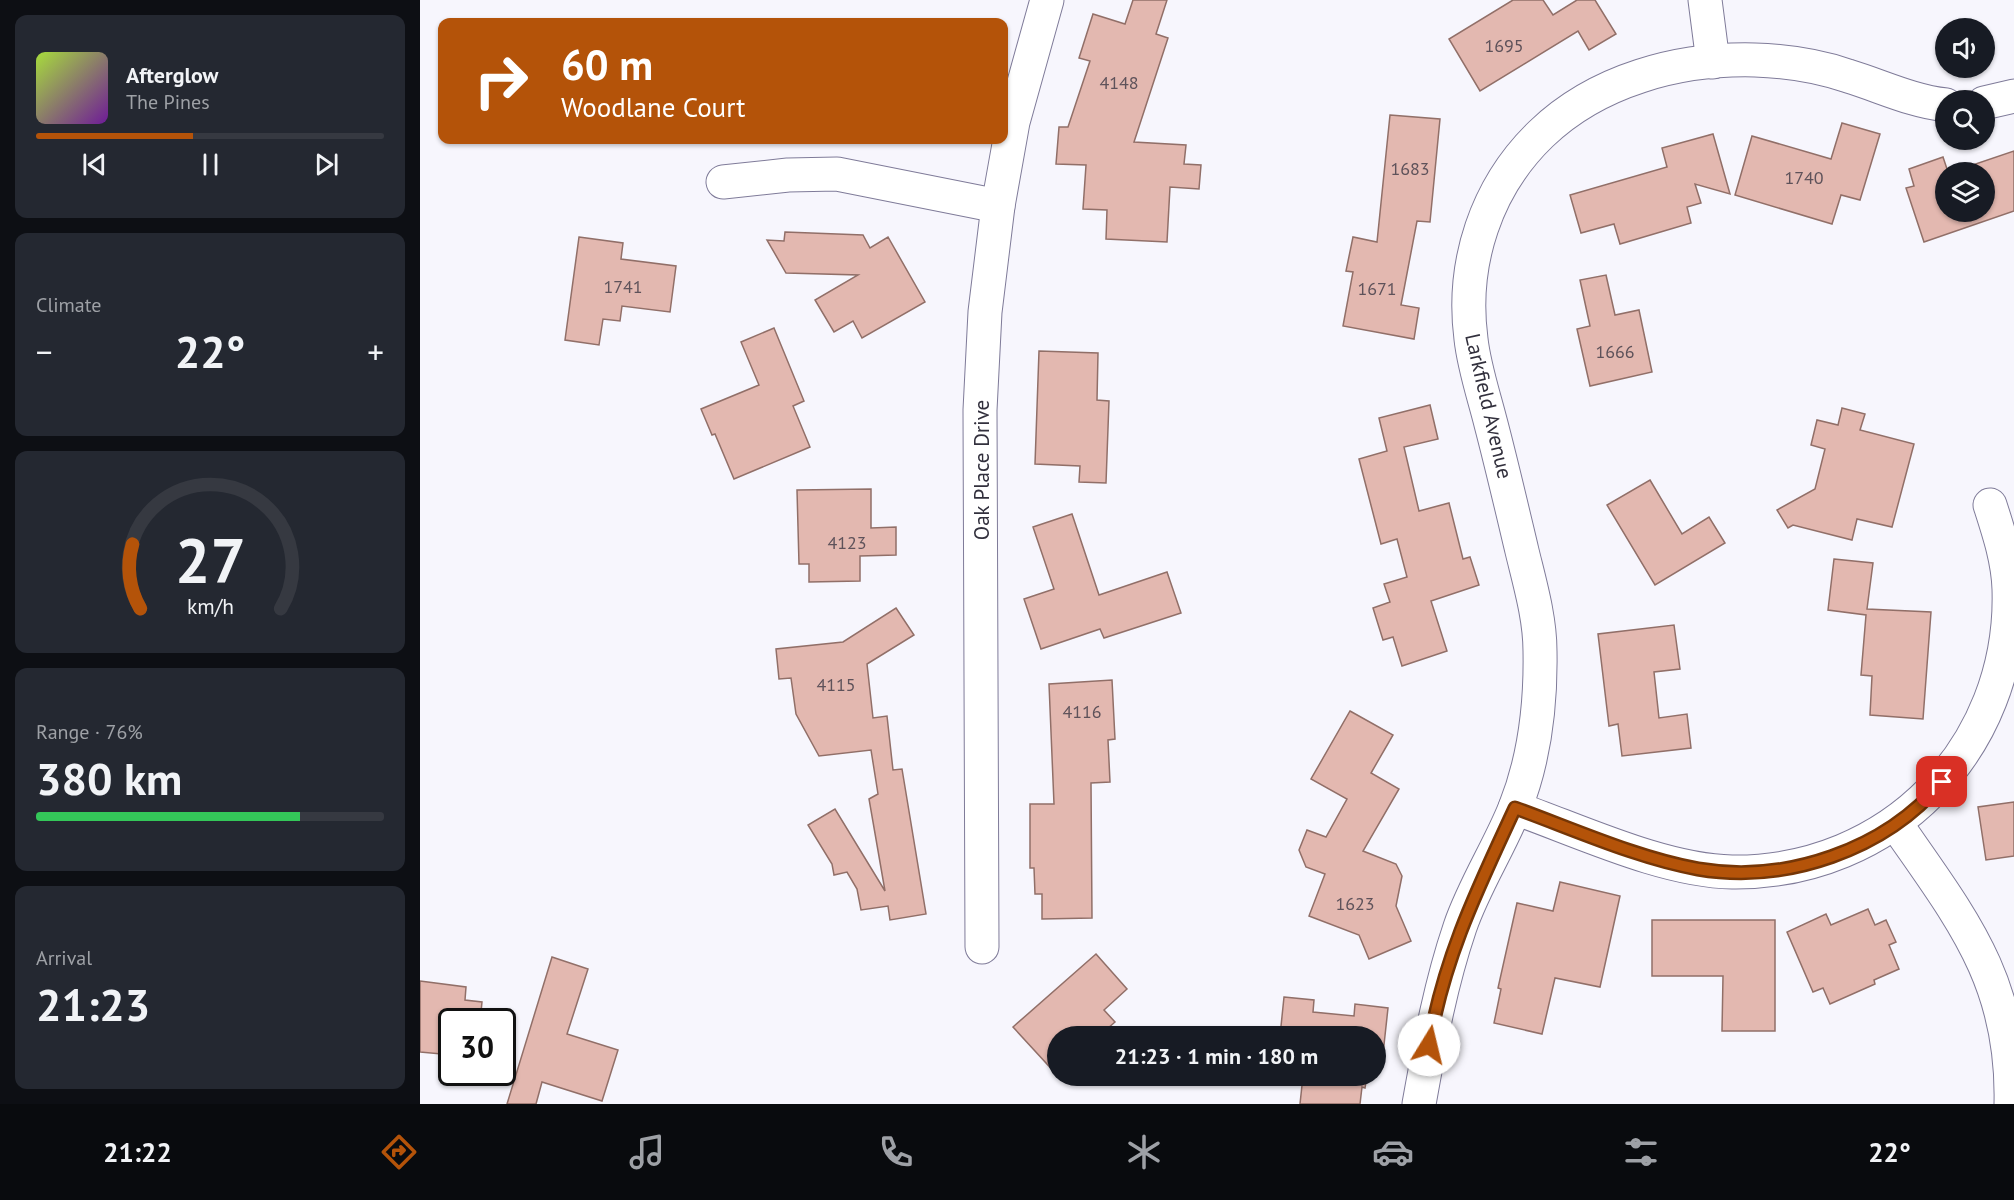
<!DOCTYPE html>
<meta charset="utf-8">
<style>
:root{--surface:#171b24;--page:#242831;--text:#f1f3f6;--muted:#9ea1a6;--line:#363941;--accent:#b45309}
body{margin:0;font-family:"PT Sans",sans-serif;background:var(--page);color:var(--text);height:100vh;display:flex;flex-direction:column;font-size:22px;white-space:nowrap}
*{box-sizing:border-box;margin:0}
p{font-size:20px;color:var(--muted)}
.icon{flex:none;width:33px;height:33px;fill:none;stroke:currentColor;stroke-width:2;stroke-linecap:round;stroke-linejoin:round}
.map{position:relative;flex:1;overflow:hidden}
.details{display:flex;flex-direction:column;gap:15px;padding:15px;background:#0d0f14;width:420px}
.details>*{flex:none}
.guide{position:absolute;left:18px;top:18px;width:570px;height:126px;border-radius:12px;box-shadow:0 2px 4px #0004;background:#b45309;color:#fff;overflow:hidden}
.buttons{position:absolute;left:1515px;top:18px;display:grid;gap:12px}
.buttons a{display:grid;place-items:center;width:60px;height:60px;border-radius:50%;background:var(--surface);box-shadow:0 2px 4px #0004;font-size:30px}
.speed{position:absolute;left:18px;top:1008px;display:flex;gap:12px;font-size:30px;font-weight:700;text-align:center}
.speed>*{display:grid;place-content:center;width:78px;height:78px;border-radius:50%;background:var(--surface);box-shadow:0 2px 4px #0004;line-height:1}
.speed .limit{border:3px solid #111;border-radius:9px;background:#fff;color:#111}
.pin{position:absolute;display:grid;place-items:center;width:51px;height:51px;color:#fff;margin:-26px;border-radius:12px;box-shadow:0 3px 9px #0006}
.me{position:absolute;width:66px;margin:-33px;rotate:9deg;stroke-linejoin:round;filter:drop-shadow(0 0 4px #0008)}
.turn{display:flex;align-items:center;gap:21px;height:126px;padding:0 24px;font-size:27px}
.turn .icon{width:78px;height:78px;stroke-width:2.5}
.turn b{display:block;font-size:42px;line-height:51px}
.big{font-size:45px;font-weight:700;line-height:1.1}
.details .card{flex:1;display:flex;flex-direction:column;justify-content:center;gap:9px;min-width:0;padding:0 21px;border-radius:12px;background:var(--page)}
.details .dial{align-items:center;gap:0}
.dial svg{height:156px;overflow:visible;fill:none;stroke:var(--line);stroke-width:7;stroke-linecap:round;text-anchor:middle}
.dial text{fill:var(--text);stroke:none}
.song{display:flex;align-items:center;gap:18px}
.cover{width:72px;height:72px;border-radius:9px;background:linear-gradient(135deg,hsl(80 70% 55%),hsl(280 70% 35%))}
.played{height:6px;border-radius:3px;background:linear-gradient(90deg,var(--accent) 45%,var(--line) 45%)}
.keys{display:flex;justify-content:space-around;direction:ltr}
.heat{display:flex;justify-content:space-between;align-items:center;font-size:33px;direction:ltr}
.charge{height:9px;border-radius:4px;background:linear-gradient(90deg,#34c759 76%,var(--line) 0)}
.trip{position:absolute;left:627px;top:1026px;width:339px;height:60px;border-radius:30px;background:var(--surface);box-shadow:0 2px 4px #0004;font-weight:700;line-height:60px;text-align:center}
.dock{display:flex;height:96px;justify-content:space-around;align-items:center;background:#090b0e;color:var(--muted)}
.dock .icon{width:42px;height:42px}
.dock .current{color:var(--accent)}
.dock b{font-size:27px;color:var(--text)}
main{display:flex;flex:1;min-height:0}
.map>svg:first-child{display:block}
</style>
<main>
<section class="details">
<div class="card">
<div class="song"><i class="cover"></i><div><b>Afterglow</b><p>The Pines</p></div></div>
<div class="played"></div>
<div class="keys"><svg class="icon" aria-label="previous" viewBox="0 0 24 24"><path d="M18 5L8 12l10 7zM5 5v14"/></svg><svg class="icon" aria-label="pause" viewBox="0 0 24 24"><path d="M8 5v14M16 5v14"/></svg><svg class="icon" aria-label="next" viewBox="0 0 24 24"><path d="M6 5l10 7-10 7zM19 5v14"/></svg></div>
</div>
<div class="card"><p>Climate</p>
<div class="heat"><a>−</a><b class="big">22°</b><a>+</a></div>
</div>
<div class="card dial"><svg viewBox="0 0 100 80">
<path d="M14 69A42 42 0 1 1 86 69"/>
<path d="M14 69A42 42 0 0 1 10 36" stroke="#b45309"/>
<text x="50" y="56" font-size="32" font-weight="700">27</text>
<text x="50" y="72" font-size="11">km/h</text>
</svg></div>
<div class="card"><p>Range · 76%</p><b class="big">380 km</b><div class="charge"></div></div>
<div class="card"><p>Arrival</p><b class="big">21:23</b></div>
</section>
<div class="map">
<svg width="1594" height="1104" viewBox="0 0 1594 1104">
<rect width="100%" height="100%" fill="#f7f6fd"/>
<g fill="#e3b8b0" stroke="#916f68" stroke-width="1.5">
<path d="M 713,0 L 747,0 L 736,34 L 748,38 L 714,142 L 766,145 L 764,164 L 781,165 L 779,189 L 750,187 L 747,242 L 686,239 L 687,210 L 663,209 L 666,165 L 636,164 L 639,127 L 648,127 L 670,61 L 659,58 L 673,14 L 705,24 Z"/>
<path d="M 1093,0 L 1123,0 L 1133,15 L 1157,0 L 1175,0 L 1196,34 L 1169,50 L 1158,31 L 1060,91 L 1029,39 Z"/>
<path d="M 970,115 L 1020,119 L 1010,222 L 997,221 L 981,305 L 999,308 L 994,339 L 923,326 L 933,272 L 926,271 L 933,237 L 957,242 Z"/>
<path d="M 1422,123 L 1460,134 L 1440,200 L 1421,195 L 1412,224 L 1315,195 L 1332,136 L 1411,159 Z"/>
<path d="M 1293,134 L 1310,194 L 1275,184 L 1281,203 L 1267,207 L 1271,223 L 1200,244 L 1194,224 L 1161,233 L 1150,195 L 1247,167 L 1242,148 Z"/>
<path d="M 1594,151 L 1594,211 L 1504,242 L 1486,188 L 1494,186 L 1489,169 L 1523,157 L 1528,172 L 1526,172 L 1526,212 L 1564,212 L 1564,172 L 1532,172 Z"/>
<path d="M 365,232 L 443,235 L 450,248 L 468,237 L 505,302 L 442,338 L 433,321 L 414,332 L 395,300 L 438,275 L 366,273 L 347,240 L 364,241 Z"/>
<path d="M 159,237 L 203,243 L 201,259 L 256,266 L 250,312 L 202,306 L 200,321 L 183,319 L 179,345 L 145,340 Z"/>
<path d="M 1186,275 L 1195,315 L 1219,310 L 1232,372 L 1170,386 L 1157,329 L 1170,326 L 1160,280 Z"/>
<path d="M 354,328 L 384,401 L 373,406 L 390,447 L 314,479 L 295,434 L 292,435 L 281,409 L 339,385 L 321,342 Z"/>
<path d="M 619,351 L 678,353 L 677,400 L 689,401 L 686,483 L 659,482 L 660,466 L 615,464 Z"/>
<path d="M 1010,405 L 1018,439 L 984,447 L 999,511 L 1029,503 L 1043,559 L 1050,557 L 1059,585 L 1011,601 L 1027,651 L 982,666 L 973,637 L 963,640 L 953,608 L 970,602 L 964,584 L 987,577 L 977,539 L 961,544 L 939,459 L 967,451 L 959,418 Z"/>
<path d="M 1422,408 L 1445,414 L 1440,430 L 1494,444 L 1472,527 L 1437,519 L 1432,540 L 1373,525 L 1368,528 L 1357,510 L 1395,489 L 1405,449 L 1391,445 L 1397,420 L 1418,425 Z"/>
<path d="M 1230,480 L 1262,534 L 1289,517 L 1305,543 L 1235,585 L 1187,505 Z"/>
<path d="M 451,489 L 451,528 L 476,527 L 476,555 L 440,556 L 440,581 L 389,582 L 389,564 L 379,564 L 377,490 Z"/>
<path d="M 652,514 L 679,595 L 747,572 L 761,613 L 684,638 L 680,629 L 621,649 L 604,599 L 634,589 L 613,527 Z"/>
<path d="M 1414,559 L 1453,563 L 1447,609 L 1511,612 L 1503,719 L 1450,715 L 1452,676 L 1441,675 L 1446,615 L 1408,610 Z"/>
<path d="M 476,608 L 494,635 L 447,664 L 453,718 L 467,716 L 473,770 L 482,769 L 506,914 L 470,920 L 468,906 L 441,910 L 437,889 L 427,872 L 414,875 L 412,864 L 388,825 L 415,809 L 465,891 L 449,799 L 458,794 L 451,750 L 399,756 L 376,714 L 371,678 L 359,679 L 356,649 L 423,642 Z"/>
<path d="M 1254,625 L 1260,669 L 1234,672 L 1239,718 L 1267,714 L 1271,748 L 1202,756 L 1198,724 L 1189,726 L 1178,634 Z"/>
<path d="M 692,680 L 695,739 L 688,740 L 690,782 L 671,783 L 672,918 L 622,919 L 622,894 L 615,894 L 614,868 L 610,868 L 610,804 L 634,804 L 629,684 Z"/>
<path d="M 930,711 L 973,735 L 951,773 L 979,789 L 943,851 L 976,864 L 982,876 L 976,906 L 991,941 L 949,959 L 939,935 L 889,916 L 905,874 L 886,867 L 879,850 L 887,830 L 906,837 L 927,799 L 891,779 Z"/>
<path d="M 1594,802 L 1594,856 L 1566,860 L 1558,807 Z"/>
<path d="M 1140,882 L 1200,896 L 1180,987 L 1135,978 L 1122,1034 L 1074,1023 L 1081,989 L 1078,988 L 1097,903 L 1133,911 Z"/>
<path d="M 1448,909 L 1455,925 L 1466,920 L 1476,942 L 1469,945 L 1479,969 L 1454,980 L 1455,984 L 1410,1004 L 1403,988 L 1393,992 L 1367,932 L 1406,914 L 1411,925 Z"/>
<path d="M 1232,920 L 1355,920 L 1355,1031 L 1302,1031 L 1303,976 L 1232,976 Z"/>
<path d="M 676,954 L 707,989 L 684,1010 L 695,1022 L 679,1036 L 638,1036 L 638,1076 L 593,1027 Z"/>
<path d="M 132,957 L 168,969 L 147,1034 L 198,1050 L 182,1101 L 122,1082 L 116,1104 L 87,1104 Z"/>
<path d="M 0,981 L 46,987 L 45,1000 L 62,1002 L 60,1022 L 32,1022 L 32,1055 L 0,1052 Z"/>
<path d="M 864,997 L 894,1000 L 893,1012 L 934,1016 L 935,1004 L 968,1008 L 963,1054 L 956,1053 L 956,1036 L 860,1036 Z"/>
<path d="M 883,1076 L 947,1076 L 945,1088 L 942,1087 L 940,1104 L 880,1104 Z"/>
</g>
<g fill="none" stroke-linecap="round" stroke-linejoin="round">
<defs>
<g id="minor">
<path d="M 1285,0 L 1293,62"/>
<path d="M 1564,103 L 1594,96"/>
<path d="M 303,182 L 368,175 L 417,174 L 578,206"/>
<path d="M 1095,808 C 1160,831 1244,871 1312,872 C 1470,874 1594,748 1589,589 C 1588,560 1579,533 1570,505"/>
<path d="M 1476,824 C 1541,918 1594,981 1591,1104"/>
<path d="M 562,947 L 560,410 L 565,312 L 578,206 L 593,122 L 627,0"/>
<path d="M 999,1104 C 1010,1043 1020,986 1040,927 C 1054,886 1079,848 1095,808 C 1115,758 1121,705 1120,651 C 1120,618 1110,584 1102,551 C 1092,509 1082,466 1071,424 C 1064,396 1054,367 1051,339 C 1041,263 1066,187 1121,134 C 1177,80 1259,58 1335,60 C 1366,61 1399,66 1428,76 C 1461,86 1491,101 1526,105"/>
</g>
</defs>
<use href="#minor" stroke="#7f7b99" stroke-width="35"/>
<use href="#minor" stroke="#fff" stroke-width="33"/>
</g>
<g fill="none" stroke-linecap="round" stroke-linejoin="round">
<defs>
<path id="route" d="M 1009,1045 C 1024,957 1058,888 1095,808 C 1153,829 1217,858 1278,869 C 1366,884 1465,850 1522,782"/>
</defs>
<use href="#route" stroke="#753606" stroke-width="15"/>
<use href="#route" stroke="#b45309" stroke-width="10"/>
</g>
<g text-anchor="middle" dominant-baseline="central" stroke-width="6" stroke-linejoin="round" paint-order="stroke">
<g font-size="18" fill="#5e525a">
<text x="1084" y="45">1695</text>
<text x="699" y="82">4148</text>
<text x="990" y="168">1683</text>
<text x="1384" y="177">1740</text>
<text x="203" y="286">1741</text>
<text x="957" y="288">1671</text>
<text x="1195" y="351">1666</text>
<text x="427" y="542">4123</text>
<text x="416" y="684">4115</text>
<text x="662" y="711">4116</text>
<text x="935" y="903">1623</text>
</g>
<g font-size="21" fill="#32303d" stroke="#fff">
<text transform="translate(1069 406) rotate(77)">Larkfield Avenue</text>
<text transform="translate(561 470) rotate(-90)">Oak Place Drive</text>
</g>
</g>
</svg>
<div class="buttons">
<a><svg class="icon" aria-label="sound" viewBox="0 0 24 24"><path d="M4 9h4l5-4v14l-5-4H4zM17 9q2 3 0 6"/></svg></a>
<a><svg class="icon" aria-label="search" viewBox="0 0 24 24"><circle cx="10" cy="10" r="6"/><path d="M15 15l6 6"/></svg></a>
<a><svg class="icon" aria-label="layers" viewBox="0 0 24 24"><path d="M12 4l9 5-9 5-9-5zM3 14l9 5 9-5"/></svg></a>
</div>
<div class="speed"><div class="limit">30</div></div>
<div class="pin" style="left:1522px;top:782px;background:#d93025"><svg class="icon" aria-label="arrive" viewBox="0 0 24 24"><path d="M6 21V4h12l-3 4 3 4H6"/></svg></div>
<svg class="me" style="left:1009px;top:1045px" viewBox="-20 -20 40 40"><circle r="19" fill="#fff"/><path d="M0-13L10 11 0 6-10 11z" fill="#b45309"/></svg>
<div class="trip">21:23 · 1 min · 180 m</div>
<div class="guide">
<div class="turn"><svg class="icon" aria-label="right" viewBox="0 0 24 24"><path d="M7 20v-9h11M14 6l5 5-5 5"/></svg><div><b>60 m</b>Woodlane Court</div></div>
</div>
</div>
</main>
<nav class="dock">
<b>21:22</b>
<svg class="icon current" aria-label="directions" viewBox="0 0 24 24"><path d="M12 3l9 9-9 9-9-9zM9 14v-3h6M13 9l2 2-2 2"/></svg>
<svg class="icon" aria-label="music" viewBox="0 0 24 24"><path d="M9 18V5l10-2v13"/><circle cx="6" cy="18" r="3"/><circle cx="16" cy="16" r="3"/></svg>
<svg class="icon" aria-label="phone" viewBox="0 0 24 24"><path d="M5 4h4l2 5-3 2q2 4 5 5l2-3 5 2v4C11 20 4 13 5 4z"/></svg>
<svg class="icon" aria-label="climate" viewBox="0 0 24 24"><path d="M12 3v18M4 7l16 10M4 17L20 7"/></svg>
<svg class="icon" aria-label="car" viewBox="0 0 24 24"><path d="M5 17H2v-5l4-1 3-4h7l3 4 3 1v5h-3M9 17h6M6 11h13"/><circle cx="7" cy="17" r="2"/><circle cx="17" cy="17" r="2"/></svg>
<svg class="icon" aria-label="filters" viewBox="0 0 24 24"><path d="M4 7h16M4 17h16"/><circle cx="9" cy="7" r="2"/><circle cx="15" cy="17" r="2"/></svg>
<b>22°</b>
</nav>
